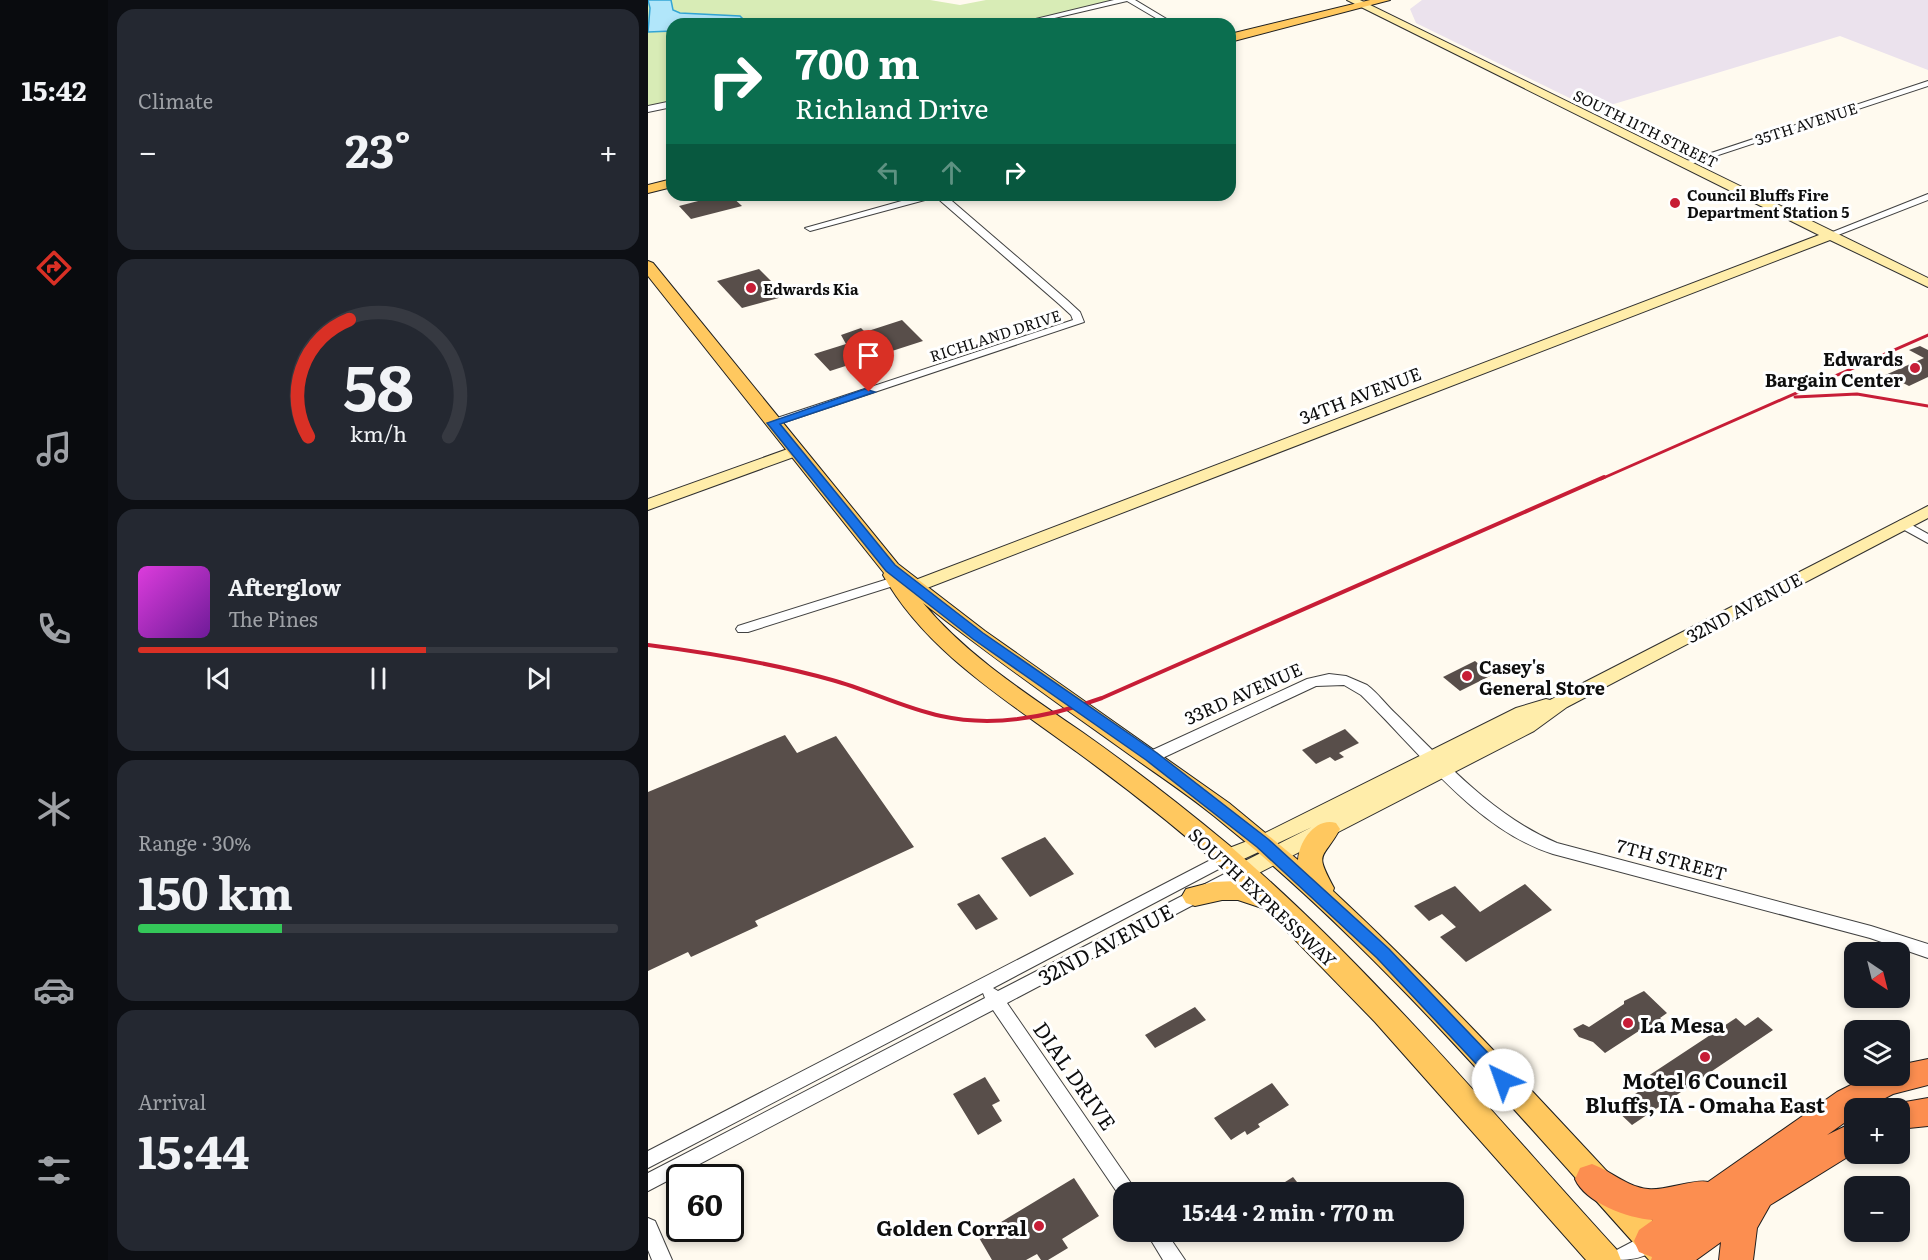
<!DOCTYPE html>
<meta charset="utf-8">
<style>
:root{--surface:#171b24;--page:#242831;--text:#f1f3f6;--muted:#9ea1a6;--line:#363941;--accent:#d93025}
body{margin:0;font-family:Literata,serif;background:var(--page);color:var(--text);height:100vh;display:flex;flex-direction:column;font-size:22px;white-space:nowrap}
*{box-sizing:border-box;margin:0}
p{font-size:20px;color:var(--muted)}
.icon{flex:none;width:33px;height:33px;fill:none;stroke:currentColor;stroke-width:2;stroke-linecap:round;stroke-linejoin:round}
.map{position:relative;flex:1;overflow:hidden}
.panel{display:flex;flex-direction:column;gap:9px;padding:9px;background:#0d0f14;width:540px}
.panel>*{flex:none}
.top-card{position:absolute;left:18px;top:18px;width:570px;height:183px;border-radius:18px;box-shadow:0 3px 9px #0003;background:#0b6e4f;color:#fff;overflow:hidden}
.needle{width:39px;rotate:145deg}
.controls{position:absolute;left:1196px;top:942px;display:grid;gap:12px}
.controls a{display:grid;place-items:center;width:66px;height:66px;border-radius:12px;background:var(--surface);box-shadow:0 3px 9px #0003;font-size:30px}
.speed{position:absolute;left:18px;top:1164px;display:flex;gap:12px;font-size:30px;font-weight:700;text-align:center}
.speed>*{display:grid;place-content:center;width:78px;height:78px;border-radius:50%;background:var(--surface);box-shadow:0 3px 9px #0003;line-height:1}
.speed .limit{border:3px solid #111;border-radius:9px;background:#fff;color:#111}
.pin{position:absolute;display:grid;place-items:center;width:51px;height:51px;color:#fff;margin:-62px -26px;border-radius:50% 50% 50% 0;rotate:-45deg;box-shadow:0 0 6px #0007}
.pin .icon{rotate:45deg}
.me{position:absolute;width:66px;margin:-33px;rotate:318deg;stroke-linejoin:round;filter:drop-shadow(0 0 4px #0008)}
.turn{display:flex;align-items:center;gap:21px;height:126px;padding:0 30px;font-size:27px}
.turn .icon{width:78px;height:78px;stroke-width:2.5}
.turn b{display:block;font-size:42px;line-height:51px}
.lanes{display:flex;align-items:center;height:57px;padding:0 30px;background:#0003;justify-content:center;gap:30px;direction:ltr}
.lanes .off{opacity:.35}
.big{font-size:45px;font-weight:700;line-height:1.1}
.panel .tile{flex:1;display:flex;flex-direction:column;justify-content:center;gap:9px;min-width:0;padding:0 21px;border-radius:18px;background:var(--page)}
.panel .dial{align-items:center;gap:0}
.dial svg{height:156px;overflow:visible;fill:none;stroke:var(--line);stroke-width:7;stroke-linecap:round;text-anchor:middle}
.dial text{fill:var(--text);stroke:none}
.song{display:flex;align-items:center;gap:18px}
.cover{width:72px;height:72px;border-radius:9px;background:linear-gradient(135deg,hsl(300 70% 55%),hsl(280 70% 35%))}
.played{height:6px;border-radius:3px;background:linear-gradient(90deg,var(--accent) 60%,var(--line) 60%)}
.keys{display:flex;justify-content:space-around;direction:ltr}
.heat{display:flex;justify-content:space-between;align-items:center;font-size:33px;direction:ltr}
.charge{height:9px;border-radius:4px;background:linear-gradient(90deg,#34c759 30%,var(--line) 0)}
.trip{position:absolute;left:465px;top:1182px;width:351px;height:60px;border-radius:18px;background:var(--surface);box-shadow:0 3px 9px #0003;font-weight:700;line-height:60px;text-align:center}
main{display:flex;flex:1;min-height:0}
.menu{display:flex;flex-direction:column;width:108px;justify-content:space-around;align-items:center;background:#090b0e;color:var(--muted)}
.menu .icon{width:42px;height:42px}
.menu .selected{color:var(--accent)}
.menu b{font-size:27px;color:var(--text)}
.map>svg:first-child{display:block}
</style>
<main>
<nav class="menu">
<b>15:42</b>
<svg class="icon selected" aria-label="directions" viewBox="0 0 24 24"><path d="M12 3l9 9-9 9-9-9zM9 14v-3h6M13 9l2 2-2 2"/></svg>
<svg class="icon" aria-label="music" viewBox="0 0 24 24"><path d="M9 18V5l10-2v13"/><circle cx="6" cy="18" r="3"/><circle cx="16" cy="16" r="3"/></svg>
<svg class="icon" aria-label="phone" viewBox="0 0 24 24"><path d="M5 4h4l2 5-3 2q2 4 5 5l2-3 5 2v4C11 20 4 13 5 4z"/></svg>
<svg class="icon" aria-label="climate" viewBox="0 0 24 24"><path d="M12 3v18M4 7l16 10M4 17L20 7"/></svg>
<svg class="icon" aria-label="car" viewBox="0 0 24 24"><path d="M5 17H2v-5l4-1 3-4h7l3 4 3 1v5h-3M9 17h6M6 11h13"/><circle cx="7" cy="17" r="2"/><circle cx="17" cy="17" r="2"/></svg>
<svg class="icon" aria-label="filters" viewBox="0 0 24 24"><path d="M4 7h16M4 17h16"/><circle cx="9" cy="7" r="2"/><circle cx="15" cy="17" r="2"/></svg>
</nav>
<section class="panel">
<div class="tile"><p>Climate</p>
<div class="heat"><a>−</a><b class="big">23°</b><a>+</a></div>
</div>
<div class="tile dial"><svg viewBox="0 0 100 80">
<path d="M14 69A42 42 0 1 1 86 69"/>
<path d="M14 69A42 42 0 0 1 35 9" stroke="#d93025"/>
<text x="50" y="56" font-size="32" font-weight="700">58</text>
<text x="50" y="72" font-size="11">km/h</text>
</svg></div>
<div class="tile">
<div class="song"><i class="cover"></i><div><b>Afterglow</b><p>The Pines</p></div></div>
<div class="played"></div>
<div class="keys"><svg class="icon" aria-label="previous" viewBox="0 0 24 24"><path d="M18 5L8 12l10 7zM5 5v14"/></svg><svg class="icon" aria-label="pause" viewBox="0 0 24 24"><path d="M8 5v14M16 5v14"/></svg><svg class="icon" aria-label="next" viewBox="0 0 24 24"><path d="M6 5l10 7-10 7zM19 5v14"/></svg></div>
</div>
<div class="tile"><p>Range · 30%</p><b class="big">150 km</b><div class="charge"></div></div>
<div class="tile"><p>Arrival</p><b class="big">15:44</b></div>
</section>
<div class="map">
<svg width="1280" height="1260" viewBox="0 0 1280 1260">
<rect width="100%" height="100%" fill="#fffaef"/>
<path fill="#ebe2ed" d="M 774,0 L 1280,0 L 1280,70 L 1192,36 L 946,110 L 768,23 L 762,9 Z"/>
<path fill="#d8ecb6" d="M 0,0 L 282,0 L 312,5 L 338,0 L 468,0 L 363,24 L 24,24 L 24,101 L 0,107 Z"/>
<path fill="#b1e6fa" stroke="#33a5d5" stroke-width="1.5" d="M 0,0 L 23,0 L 25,10 L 32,13 L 92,16 L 95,19 L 89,24 L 24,24 L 24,31 L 0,32 L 2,8 Z"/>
<g fill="#584e4a">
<path d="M 73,195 L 82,195 L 94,206 L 43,219 L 31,206 Z"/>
<path d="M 111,269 L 138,296 L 94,308 L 69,281 Z"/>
<path d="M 254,320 L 275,341 L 182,371 L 166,354 L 198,344 L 193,335 L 213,328 L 217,332 Z"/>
<path d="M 1272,346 L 1280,350 L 1280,377 L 1261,386 L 1253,382 L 1249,384 L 1235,376 L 1276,358 L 1261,350 Z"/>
<path d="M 827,661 L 844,675 L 812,691 L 795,677 Z"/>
<path d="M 697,729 L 711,743 L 691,753 L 696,757 L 687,761 L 682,757 L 668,764 L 654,750 Z"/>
<path d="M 137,735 L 149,753 L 188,736 L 266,847 L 107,921 L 110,926 L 43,957 L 40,952 L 0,971 L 0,792 Z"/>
<path d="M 397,837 L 426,874 L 382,897 L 353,858 Z"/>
<path d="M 877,884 L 904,910 L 818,962 L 792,937 L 808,927 L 794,914 L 781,921 L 766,906 L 807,886 L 832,912 Z"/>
<path d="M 331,894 L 350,919 L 328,930 L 309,904 Z"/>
<path d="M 996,991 L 1019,1013 L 1012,1018 L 1015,1021 L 1001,1031 L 997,1027 L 957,1053 L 945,1042 L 931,1037 L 925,1029 L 935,1024 L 941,1027 L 976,1004 L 976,1001 Z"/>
<path d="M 547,1007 L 558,1020 L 507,1048 L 497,1035 Z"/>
<path d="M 1110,1017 L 1125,1030 L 984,1125 L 966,1108 L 993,1090 L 988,1084 L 1088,1018 L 1097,1026 Z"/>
<path d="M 337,1077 L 352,1101 L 344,1105 L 354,1121 L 330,1135 L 305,1094 Z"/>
<path d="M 624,1083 L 641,1105 L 610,1124 L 612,1127 L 599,1135 L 597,1131 L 583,1140 L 566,1118 Z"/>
<path d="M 645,1177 L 657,1192 L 621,1192 Z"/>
<path d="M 426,1178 L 451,1216 L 414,1239 L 420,1248 L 400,1260 L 393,1260 L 389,1254 L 378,1260 L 344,1260 L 330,1236 Z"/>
</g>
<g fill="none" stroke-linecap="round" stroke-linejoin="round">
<defs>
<g id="street">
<path d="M 466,0 L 487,0 L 527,24 L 518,24 L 479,1 L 381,24 L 367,24 Z"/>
<path d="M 1280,81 L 1280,86 L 1040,165 L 1033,163 Z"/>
<path d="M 24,101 L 24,107 L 0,112 L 0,106 Z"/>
<path d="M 1280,194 L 1280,200 L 1185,237 L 1177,235 Z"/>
<path d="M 275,195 L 297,195 L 419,300 L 432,312 L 436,322 L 128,425 L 120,425 L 120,421 L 425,320 L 423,315 L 411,304 L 288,197 L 162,231 L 157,228 Z"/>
<path d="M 1255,520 L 1280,534 L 1280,543 L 1251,527 L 1249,524 L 1251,521 Z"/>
<path d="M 256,574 L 261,575 L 262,578 L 261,581 L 100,632 L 90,632 L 88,629 L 90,626 Z"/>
<path d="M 681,674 L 698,676 L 719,685 C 730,693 738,705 748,714 C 798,763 844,815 909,843 L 1223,926 L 1280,944 L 1280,958 L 1222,938 L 905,854 C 828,830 769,749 713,695 L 696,685 L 668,686 L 508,761 L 498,761 L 496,757 L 498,753 L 659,679 Z"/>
<path d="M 578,852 L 584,854 L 586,858 L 584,862 L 345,988 L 350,991 L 588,868 L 594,866 L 600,868 L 602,872 L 600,876 L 359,1003 L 489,1192 L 476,1192 L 476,1199 L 473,1198 L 345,1010 L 0,1191 L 0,1173 L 337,998 L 335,993 L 0,1168 L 0,1151 Z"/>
<path d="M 0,1218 L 7,1221 L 24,1260 L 4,1260 L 0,1250 Z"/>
<path d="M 498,1232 L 518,1232 L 537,1260 L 515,1260 Z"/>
<path d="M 1003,1232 L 1010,1235 L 1013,1241 C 1004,1260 979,1260 960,1260 L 963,1253 Z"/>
</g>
<g id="secondary">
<path d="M 699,0 L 712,0 L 1280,278 L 1280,287 L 1182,240 L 261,595 L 249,595 L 246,591 L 249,587 L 1171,235 Z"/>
<path d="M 148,446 L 154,448 L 156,451 L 154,454 L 0,510 L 0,499 Z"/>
<path d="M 1280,506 L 1280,518 L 919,707 L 886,731 L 601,878 L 594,880 L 587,878 L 583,872 L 587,866 L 664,827 L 585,864 L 578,866 L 571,864 L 568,858 L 571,852 L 607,838 L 868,708 L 898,699 L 902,700 Z"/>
</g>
<g id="primary">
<path d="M 722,0 L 742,0 L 582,42 L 582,34 Z"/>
<path d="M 24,179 L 24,187 L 0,193 L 0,185 Z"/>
<path d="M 0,261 L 5,263 L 250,564 L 337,631 L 581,803 L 650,860 C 651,841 668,817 688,823 L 692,829 C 674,861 666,851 686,888 L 685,891 C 807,1004 918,1128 1032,1250 L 1036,1260 L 1001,1260 C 862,1106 728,946 566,816 C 539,794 510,775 482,755 C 412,705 342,656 275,603 C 318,655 379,694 434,732 C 485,768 534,806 582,846 C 723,967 844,1113 969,1250 L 973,1260 L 938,1260 L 727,1022 L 617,909 L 590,900 L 574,900 L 547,906 L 538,903 L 534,896 L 538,889 L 565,882 L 589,881 C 538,835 484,792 429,752 C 360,701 278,652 235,575 L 236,573 L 0,276 Z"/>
</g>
<g id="highway">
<path d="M 1280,1059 L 1280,1085 L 1245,1094 L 1218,1108 L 1206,1108 L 1206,1116 L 1179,1135 L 1206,1122 L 1206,1153 L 1122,1205 L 1109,1228 L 1105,1260 L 1071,1260 L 1073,1242 L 1048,1260 L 1003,1260 L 1004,1257 L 991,1252 L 986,1241 L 991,1230 L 1005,1220 C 979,1218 938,1203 927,1179 L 932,1168 L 944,1164 C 963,1171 979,1187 1000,1189 C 1017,1191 1049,1178 1060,1182 L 1189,1092 L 1221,1076 L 1251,1076 L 1251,1065 Z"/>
<path d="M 1280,1098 L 1280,1126 L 1251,1129 L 1251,1108 L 1238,1108 L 1240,1105 Z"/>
</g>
</defs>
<use href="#street" stroke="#414141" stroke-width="2"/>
<use href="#secondary" stroke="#303030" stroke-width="2"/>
<use href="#primary" stroke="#1f1f1f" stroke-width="2"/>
<use href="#highway" stroke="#1f1f1f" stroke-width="2"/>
<use href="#street" fill="#fff" fill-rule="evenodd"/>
<use href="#secondary" fill="#ffedaa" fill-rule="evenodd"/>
<use href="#primary" fill="#ffc85f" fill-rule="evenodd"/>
<use href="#highway" fill="#fc8e50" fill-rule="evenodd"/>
<g stroke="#c71d36" stroke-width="3">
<path d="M 1147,397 L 1209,394 L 1280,406"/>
<path d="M 953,479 L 1280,335"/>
</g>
<path stroke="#c71d36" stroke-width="4" d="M 0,645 C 62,653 124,663 184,680 C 221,690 255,708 293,716 C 347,728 402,717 454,698 L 956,477"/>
</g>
<path fill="#1a73e8" stroke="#114b97" stroke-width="1.5" d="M 217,389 L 227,392 L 132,424 L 247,565 L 335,633 L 509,753 L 620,839 L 741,949 L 861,1075 L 864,1080 L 861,1086 L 855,1088 L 849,1086 L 729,958 L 609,847 L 498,760 L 325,639 L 238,571 L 119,423 Z"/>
<g fill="#c71d36" stroke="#fff" stroke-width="2">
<circle cx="1027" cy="203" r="6"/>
<circle cx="103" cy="288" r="6"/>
<circle cx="1267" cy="368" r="6"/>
<circle cx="819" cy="676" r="6"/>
<circle cx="980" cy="1023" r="6"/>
<circle cx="1057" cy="1057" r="6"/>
<circle cx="391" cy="1226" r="6"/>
</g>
<g text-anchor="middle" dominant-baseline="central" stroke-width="6" stroke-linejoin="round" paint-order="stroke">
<g font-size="15" fill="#0e0e0e" stroke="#fff">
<text transform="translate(1158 123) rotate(-18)">35TH AVENUE</text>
<text transform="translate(998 128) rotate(26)">SOUTH 11TH STREET</text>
<text transform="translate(347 335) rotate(-18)">RICHLAND DRIVE</text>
</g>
<g font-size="15" font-weight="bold" fill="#0e0e0e" stroke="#fff" text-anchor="start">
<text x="1039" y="194">Council Bluffs Fire<tspan x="1039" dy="17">Department Station 5</tspan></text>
<text x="115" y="288">Edwards Kia</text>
</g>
<g font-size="18" font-weight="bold" fill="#0e0e0e" stroke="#fff" text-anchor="end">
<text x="1255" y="358">Edwards<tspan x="1255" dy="21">Bargain Center</tspan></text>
<text x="831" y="666" text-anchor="start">Casey's<tspan x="831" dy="21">General Store</tspan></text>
</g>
<g font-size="18" fill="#0e0e0e" stroke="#fff">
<text transform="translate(712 395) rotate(-21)">34TH AVENUE</text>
<text transform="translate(1096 607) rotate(-28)">32ND AVENUE</text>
<text transform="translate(595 693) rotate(-24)">33RD AVENUE</text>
<text transform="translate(1024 859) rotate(15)">7TH STREET</text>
<text transform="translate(615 897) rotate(43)">SOUTH EXPRESSWAY</text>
</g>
<g font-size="21" fill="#0e0e0e" stroke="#fff">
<text transform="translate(457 943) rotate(-28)">32ND AVENUE</text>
<text transform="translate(428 1075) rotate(55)">DIAL DRIVE</text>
</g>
<g font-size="21" font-weight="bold" fill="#0e0e0e" stroke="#fff" text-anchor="start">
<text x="992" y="1023">La Mesa</text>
<text x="1057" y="1079" text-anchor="middle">Motel 6 Council<tspan x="1057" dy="24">Bluffs, IA - Omaha East</tspan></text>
<text x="379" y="1226" text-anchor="end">Golden Corral</text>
</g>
</g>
</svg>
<div class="controls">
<a><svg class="needle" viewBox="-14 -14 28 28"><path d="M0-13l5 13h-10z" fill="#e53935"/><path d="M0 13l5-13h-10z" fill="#9ea1a6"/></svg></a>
<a><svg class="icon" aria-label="layers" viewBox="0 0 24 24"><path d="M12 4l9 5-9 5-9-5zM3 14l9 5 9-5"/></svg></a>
<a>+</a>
<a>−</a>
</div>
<div class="speed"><div class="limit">60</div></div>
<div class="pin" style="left:221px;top:392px;background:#d93025"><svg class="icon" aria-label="arrive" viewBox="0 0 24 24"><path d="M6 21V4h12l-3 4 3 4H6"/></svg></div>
<svg class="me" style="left:855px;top:1080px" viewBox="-20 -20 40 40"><circle r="19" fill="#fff"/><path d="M0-13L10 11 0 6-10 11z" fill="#1a73e8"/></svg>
<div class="trip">15:44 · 2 min · 770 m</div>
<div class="top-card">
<div class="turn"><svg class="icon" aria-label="right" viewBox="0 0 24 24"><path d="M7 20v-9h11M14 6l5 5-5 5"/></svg><div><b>700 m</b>Richland Drive</div></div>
<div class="lanes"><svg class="icon off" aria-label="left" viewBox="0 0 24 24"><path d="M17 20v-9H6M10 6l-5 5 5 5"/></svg><svg class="icon off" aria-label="ahead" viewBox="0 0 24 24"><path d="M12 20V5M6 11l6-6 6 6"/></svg><svg class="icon" aria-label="right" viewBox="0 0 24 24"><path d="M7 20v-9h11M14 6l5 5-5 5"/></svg></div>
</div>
</div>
</main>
